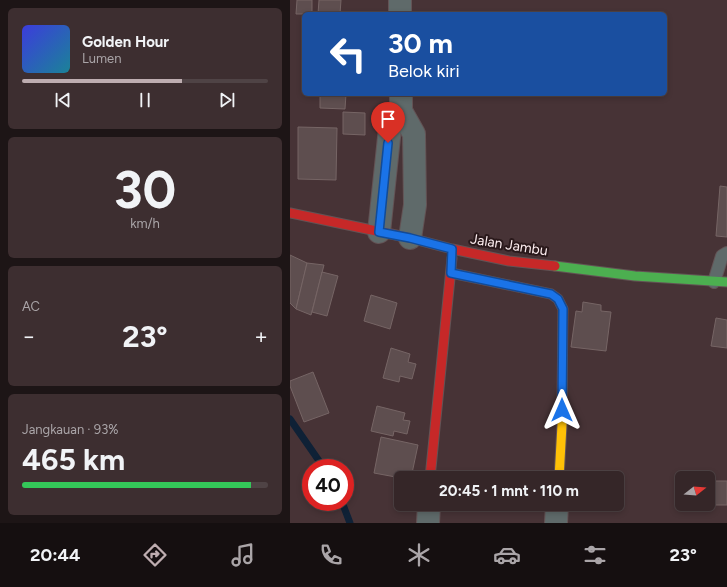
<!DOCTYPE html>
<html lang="id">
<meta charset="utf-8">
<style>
:root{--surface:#352628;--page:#3d2e30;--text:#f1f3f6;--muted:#aaa5a8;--line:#4f4345;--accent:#beadb0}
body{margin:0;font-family:Figtree,sans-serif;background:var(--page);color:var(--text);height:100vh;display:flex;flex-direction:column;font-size:15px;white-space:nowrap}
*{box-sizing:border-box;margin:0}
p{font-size:13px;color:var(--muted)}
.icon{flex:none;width:22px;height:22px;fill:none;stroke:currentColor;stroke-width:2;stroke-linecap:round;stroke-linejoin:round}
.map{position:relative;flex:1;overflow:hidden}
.panel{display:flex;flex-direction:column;gap:8px;padding:8px;background:#1d1516;width:290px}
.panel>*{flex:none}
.hud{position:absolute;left:12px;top:12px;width:365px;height:84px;border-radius:6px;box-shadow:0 2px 6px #0003,0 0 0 1px var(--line);background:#1a4fa0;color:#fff;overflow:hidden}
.needle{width:26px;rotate:73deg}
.tools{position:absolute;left:385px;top:471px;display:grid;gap:8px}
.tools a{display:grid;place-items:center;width:40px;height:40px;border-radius:6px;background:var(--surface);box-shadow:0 2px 6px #0003,0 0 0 1px var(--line);font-size:20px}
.speed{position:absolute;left:12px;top:459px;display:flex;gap:8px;font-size:20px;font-weight:700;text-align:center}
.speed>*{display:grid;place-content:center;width:52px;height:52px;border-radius:50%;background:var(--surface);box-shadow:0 2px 6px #0003,0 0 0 1px var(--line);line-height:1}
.speed .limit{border:6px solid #d22;background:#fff;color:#111}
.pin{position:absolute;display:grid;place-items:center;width:34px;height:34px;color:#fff;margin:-41px -17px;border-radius:50% 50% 50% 0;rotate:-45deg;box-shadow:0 0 4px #0007}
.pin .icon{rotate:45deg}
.me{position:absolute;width:44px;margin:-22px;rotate:0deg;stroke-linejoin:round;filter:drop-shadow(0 0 3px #0008)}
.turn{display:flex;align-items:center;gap:14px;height:84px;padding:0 20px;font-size:18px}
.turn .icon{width:52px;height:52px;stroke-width:2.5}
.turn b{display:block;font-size:28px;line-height:34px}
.big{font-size:30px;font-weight:700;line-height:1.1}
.panel .widget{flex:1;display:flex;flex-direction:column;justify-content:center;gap:6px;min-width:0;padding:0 14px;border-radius:6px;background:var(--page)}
.panel .dial{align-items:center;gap:0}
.dial b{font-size:52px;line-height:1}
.song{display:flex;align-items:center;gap:12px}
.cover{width:48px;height:48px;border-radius:6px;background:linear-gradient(135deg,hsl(240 70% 55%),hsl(190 70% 35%))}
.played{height:4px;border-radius:2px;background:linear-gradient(90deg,var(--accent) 65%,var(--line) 65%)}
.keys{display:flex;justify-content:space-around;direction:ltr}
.heat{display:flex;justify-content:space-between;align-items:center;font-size:22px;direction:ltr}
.charge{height:6px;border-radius:3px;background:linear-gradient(90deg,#34c759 93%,var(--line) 0)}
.trip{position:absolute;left:104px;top:471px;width:230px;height:40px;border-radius:6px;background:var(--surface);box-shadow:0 2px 6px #0003,0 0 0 1px var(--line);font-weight:700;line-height:40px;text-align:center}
.dock{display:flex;height:64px;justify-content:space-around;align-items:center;background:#150f10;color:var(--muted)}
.dock .icon{width:28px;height:28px}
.dock .selected{color:var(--accent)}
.dock b{font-size:18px;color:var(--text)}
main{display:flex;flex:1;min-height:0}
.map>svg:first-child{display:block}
</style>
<main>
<section class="panel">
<div class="widget">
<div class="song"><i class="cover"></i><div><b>Golden Hour</b><p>Lumen</p></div></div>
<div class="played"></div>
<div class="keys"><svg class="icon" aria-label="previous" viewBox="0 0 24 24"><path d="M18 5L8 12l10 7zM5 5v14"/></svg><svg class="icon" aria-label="pause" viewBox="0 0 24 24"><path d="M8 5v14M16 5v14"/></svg><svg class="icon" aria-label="next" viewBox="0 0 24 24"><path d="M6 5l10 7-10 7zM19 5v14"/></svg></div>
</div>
<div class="widget dial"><b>30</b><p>km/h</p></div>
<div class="widget"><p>AC</p>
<div class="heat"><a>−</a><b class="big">23°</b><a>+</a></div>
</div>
<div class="widget"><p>Jangkauan · 93%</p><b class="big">465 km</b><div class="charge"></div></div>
</section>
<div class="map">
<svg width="437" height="523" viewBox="0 0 437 523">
<rect width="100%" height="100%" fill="#473336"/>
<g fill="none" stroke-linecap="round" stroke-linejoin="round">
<g stroke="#0f2136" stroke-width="7">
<path d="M 0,419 L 34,468"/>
<path d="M 52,502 L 60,523"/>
</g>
</g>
<g fill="#5e4e4f" stroke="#766565">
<path d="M 7,0 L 22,0 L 22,14 L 6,14 Z"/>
<path d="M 29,0 L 51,0 L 50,14 L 28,14 Z"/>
<path d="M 30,94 L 56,94 L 55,109 L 30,108 Z"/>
<path d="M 53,112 L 75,113 L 75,135 L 53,134 Z"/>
<path d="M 8,127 L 47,128 L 46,180 L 8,179 Z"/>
<path d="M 430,186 L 437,187 L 437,237 L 426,236 Z"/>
<path d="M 0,255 L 17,263 L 6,309 L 0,303 Z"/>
<path d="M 17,263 L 34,265 L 21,315 L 6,309 Z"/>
<path d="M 32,272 L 48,276 L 37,316 L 22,312 Z"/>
<path d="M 81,295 L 107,303 L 100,329 L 74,321 Z"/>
<path d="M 293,302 L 311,305 L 311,311 L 321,312 L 316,351 L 281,347 L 286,311 L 292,312 Z"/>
<path d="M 426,318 L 437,320 L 437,348 L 421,346 Z"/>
<path d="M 101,348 L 120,354 L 118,362 L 126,364 L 122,379 L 110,376 L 109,382 L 93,378 Z"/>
<path d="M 23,372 L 39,413 L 14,422 L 0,386 L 0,381 Z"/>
<path d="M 87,406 L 115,413 L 113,420 L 120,421 L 117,434 L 104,431 L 103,436 L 81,431 Z"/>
<path d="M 91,437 L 128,445 L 121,478 L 111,478 L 84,473 Z"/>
<rect x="420" y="481" width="17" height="24"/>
</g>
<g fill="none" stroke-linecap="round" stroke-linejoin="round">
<defs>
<path id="lane" d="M 424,282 L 432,256 L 437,253"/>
<g id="street">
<path d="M 110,0 L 110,14"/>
<path d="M 111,94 L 111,111 L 124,134 L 125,205 L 120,238"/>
<path d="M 89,232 L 100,128 L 111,111"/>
<path d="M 138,523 L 139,504"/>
<path d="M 266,523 L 267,504"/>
</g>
<path id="fast" d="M 265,266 L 345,276 L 437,282"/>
<path id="slow" d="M 269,478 L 272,425 L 272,403"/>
<g id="jam">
<path d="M 0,213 L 120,238 L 162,249 L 219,261 L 265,266"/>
<path d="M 161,273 L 261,294 L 268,299 L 273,309 L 272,403"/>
<path d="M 140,478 L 162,258"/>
</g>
</defs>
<use href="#lane" stroke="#635355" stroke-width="14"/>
<use href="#street" stroke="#635355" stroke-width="24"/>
<use href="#fast" stroke="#635355" stroke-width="11"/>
<use href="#slow" stroke="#635355" stroke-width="11"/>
<use href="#jam" stroke="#635355" stroke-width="11"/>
<use href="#lane" stroke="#5f6a6a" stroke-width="12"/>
<use href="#street" stroke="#5f6a6a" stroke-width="22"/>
<use href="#fast" stroke="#4caf50" stroke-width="9"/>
<use href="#slow" stroke="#ffc107" stroke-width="9"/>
<use href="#jam" stroke="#c62828" stroke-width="9"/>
</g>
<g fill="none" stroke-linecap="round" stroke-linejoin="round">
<defs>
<path id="route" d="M 98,143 L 89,232 L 120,238 L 162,249 L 161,273 L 261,294 L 268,299 L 273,309 L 272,410"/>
</defs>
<use href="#route" stroke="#114b97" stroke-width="10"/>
<use href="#route" stroke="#1a73e8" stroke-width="7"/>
</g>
<g text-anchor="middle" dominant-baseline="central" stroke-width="4" stroke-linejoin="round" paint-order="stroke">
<g font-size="14" fill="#feeff1" stroke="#2a191b">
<text transform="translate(219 245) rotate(9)">Jalan Jambu</text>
</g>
</g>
</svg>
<div class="tools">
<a><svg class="needle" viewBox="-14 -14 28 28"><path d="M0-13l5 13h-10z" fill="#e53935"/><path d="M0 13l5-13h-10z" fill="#aaa5a8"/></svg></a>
</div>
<div class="speed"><div class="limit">40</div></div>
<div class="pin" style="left:98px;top:143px;background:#d93025"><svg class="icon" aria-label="arrive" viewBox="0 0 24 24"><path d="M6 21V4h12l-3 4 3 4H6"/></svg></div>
<svg class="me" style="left:272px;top:410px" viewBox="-20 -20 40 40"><path d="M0-17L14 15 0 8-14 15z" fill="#1a73e8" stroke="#fff" stroke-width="4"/></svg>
<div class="trip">20:45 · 1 mnt · 110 m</div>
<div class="hud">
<div class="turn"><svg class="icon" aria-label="left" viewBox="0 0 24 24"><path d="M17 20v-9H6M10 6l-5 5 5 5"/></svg><div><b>30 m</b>Belok kiri</div></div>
</div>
</div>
</main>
<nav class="dock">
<b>20:44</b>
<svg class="icon selected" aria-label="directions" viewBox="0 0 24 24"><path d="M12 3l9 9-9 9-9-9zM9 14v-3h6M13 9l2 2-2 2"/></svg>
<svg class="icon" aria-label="music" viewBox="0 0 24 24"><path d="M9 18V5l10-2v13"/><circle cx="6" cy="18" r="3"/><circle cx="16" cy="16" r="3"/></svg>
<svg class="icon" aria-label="phone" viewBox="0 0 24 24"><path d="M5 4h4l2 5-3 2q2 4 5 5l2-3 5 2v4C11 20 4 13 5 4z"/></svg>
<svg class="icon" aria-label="climate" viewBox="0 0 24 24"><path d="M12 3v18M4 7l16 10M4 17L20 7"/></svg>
<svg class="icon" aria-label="car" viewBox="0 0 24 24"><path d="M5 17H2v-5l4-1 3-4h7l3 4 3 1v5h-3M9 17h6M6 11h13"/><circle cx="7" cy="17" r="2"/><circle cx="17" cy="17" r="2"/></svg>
<svg class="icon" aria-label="filters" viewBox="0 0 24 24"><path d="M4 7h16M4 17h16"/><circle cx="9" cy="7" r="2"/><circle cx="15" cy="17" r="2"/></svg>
<b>23°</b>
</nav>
